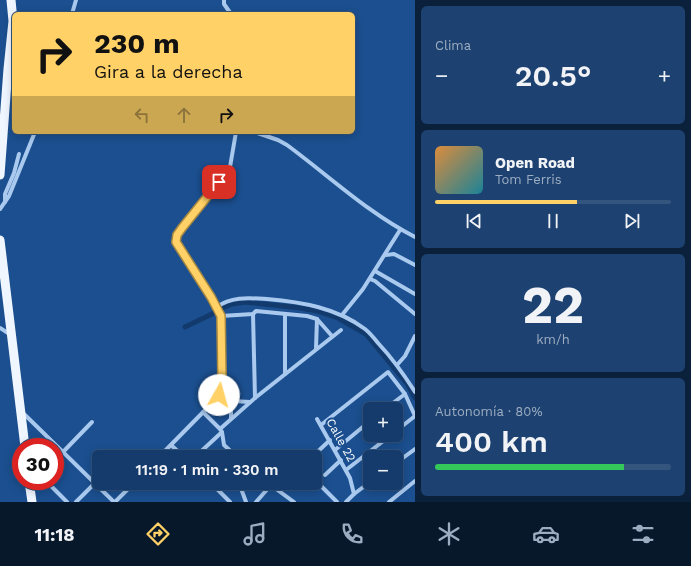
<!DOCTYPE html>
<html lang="es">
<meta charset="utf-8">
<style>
:root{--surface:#143b6b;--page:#1d4271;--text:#f1f3f6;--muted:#9dadc1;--line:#33557e;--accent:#ffd166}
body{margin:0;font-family:"Work Sans",sans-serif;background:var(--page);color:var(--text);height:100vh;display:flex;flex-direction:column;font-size:15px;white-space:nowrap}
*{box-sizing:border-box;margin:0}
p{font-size:13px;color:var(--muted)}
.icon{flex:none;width:22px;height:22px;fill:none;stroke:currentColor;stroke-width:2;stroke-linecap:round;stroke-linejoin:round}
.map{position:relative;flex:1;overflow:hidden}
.details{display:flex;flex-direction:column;gap:6px;padding:6px;background:#0b203b;width:276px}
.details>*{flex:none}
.hud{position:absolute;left:12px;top:12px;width:343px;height:122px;border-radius:6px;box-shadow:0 2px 10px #0003,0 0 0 1px var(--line);background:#ffd166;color:#111;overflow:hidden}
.fabs{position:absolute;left:363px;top:402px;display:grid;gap:8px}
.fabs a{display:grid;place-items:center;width:40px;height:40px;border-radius:6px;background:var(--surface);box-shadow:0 2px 10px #0003,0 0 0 1px var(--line);font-size:20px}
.speed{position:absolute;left:12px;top:438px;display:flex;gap:8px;font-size:20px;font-weight:700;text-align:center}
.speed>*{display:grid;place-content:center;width:52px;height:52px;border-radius:50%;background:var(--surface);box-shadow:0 2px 10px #0003,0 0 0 1px var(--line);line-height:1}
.speed .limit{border:6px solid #d22;background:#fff;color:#111}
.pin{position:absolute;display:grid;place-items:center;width:34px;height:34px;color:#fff;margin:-17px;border-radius:8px;box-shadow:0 2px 6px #0006}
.me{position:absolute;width:44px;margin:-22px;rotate:7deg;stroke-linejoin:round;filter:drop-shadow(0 0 3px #0008)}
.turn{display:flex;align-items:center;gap:14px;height:84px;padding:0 16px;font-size:18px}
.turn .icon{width:52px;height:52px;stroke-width:2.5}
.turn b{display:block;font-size:28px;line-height:34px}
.lanes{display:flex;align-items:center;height:38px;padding:0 16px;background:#0003;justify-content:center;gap:20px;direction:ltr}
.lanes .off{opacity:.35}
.big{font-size:30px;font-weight:600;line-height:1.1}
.details .widget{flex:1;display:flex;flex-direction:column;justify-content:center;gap:6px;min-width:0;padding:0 14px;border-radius:6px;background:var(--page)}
.details .dial{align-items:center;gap:0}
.dial b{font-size:52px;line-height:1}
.song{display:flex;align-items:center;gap:12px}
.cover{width:48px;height:48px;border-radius:6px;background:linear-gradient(135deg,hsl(30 70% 55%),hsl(190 70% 35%))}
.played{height:4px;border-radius:2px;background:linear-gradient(90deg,var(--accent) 60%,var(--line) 60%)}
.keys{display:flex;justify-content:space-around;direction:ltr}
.heat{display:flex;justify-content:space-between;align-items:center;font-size:22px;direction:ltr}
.charge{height:6px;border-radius:3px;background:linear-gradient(90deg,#34c759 80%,var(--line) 0)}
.trip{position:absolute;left:92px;top:450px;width:230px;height:40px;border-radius:6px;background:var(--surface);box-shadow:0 2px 10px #0003,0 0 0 1px var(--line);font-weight:600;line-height:40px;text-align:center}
.dock{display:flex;height:64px;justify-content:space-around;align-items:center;background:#08182b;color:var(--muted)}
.dock .icon{width:28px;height:28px}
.dock .active{color:var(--accent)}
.dock b{font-size:18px;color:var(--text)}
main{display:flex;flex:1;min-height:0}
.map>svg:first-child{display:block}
</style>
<main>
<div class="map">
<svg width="415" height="502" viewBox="0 0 415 502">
<rect width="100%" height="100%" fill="#1b4f8f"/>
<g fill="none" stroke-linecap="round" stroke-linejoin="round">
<g stroke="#123a6d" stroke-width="5">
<path d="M 220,309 L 232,304 L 245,302 L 301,308 L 317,311 L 338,318 L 366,334 L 408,385 L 415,398"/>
<path d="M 185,327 L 216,312"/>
</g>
<g stroke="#a9c9ee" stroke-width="4">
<path d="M 224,0 L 224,4 L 231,14"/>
<path d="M 72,14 L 76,0"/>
<path d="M 254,132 L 278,140 L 287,145 C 329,176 368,213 415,237"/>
<path d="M 5,202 L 5,194 L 14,173 L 19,154"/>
<path d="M 0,209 L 9,196 L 35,132"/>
<path d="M 386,255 L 394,254 L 415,265"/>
<path d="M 375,271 L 415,294"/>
<path d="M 370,279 L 375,281 L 415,314"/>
<path d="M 217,307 C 231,296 250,298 267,299 C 302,302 337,308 365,329 C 370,333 374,338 378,343 C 393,359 403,373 415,392"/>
<path d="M 253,314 L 255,398"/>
<path d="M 342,315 L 363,289 L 400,230"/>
<path d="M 221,316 L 253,314 L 256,311 L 307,316 L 317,319 L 332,336"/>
<path d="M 0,328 L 11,335"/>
<path d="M 316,348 L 317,319"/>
<path d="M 397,365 L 405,356 L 415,336"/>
<path d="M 285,374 L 285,314"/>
<path d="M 215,400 L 250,402"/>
<path d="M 385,409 L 405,394"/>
<path d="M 203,412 L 220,429 L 222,432 L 224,445 L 237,457"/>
<path d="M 23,413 L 114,502"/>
<path d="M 231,418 L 231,401"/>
<path d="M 317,419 L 350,478 L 354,494"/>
<path d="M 321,425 L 388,372 L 405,394 L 415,416"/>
<path d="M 220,429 L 255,398 L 341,330"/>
<path d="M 396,431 L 415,416"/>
<path d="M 171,445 L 184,457"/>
<path d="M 335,450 L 370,421"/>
<path d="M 63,452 L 92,422"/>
<path d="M 159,457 L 215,400 L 219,395 L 221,388 L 221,316 L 194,270 L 176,242 L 177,235 L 200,205 L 227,172 L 230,167 L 236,132"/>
<path d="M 195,457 L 222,432"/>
<path d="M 312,457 L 330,440"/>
<path d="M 396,463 L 415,449"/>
<path d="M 346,470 L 391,435"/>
<path d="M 325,475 L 341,460"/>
<path d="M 315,480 L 337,502"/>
<path d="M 46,481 L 67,502"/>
<path d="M 211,483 L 230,502"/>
<path d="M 239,483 L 246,502"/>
<path d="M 268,483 L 294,502"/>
<path d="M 76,502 L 95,483"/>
<path d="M 115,502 L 134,483"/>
<path d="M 256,502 L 271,485"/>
<path d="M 346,502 L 354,494 L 370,482"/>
<path d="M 389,502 L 415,481"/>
</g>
<g stroke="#f0f6ff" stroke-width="9">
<path d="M 0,175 L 8,69 L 13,21 L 11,0"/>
<path d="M 0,240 L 25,447"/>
<path d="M 29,481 L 32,502"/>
</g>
</g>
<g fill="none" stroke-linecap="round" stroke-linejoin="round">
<defs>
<path id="route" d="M 219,182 L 182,228 L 177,235 L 176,242 L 211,297 L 221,316 L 222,377 L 219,395"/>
</defs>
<use href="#route" stroke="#a68842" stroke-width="10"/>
<use href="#route" stroke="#ffd166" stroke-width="7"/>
</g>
<g text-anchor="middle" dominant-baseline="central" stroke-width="4" stroke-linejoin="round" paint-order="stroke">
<g font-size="12" fill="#fff" stroke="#1b4f8f">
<text transform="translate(341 440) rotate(61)">Calle 22</text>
</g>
</g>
</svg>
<div class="fabs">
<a>+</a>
<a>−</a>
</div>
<div class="speed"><div class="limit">30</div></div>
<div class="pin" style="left:219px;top:182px;background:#d93025"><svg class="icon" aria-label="arrive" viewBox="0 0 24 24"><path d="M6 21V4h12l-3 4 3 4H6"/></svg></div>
<svg class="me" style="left:219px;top:395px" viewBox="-20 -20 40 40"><circle r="19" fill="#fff"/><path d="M0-13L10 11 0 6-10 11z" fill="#ffd166"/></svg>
<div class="trip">11:19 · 1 min · 330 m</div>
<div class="hud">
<div class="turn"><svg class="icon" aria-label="right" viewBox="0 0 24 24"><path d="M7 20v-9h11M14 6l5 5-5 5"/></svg><div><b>230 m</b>Gira a la derecha</div></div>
<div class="lanes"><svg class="icon off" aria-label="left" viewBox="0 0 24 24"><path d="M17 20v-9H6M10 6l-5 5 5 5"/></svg><svg class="icon off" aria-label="ahead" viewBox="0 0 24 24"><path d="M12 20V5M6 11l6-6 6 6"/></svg><svg class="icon" aria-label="right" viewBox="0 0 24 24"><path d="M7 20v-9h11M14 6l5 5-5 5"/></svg></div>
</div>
</div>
<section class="details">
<div class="widget"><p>Clima</p>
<div class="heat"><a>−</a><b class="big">20.5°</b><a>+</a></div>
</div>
<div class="widget">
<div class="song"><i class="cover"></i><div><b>Open Road</b><p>Tom Ferris</p></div></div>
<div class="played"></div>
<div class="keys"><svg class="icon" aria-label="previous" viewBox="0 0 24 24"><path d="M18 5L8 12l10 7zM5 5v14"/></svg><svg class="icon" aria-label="pause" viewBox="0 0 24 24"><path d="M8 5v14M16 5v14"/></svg><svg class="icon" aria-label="next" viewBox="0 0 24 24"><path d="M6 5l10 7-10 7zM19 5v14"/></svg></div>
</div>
<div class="widget dial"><b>22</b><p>km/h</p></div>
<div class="widget"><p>Autonomía · 80%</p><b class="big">400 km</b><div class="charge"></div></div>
</section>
</main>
<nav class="dock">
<b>11:18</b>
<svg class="icon active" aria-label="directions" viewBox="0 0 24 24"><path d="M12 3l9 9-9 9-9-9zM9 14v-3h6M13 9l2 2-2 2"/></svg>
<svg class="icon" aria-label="music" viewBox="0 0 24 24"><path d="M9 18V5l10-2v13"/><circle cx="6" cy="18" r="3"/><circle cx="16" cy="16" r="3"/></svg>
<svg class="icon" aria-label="phone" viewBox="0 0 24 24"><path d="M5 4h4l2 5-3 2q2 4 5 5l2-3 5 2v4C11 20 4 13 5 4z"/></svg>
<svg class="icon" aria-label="climate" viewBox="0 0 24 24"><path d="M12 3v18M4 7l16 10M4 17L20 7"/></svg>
<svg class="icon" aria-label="car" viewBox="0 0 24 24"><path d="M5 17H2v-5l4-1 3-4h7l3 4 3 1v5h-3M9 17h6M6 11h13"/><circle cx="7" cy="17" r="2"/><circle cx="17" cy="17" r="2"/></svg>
<svg class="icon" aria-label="filters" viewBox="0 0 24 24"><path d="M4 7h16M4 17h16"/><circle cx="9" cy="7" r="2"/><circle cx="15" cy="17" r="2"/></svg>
</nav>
